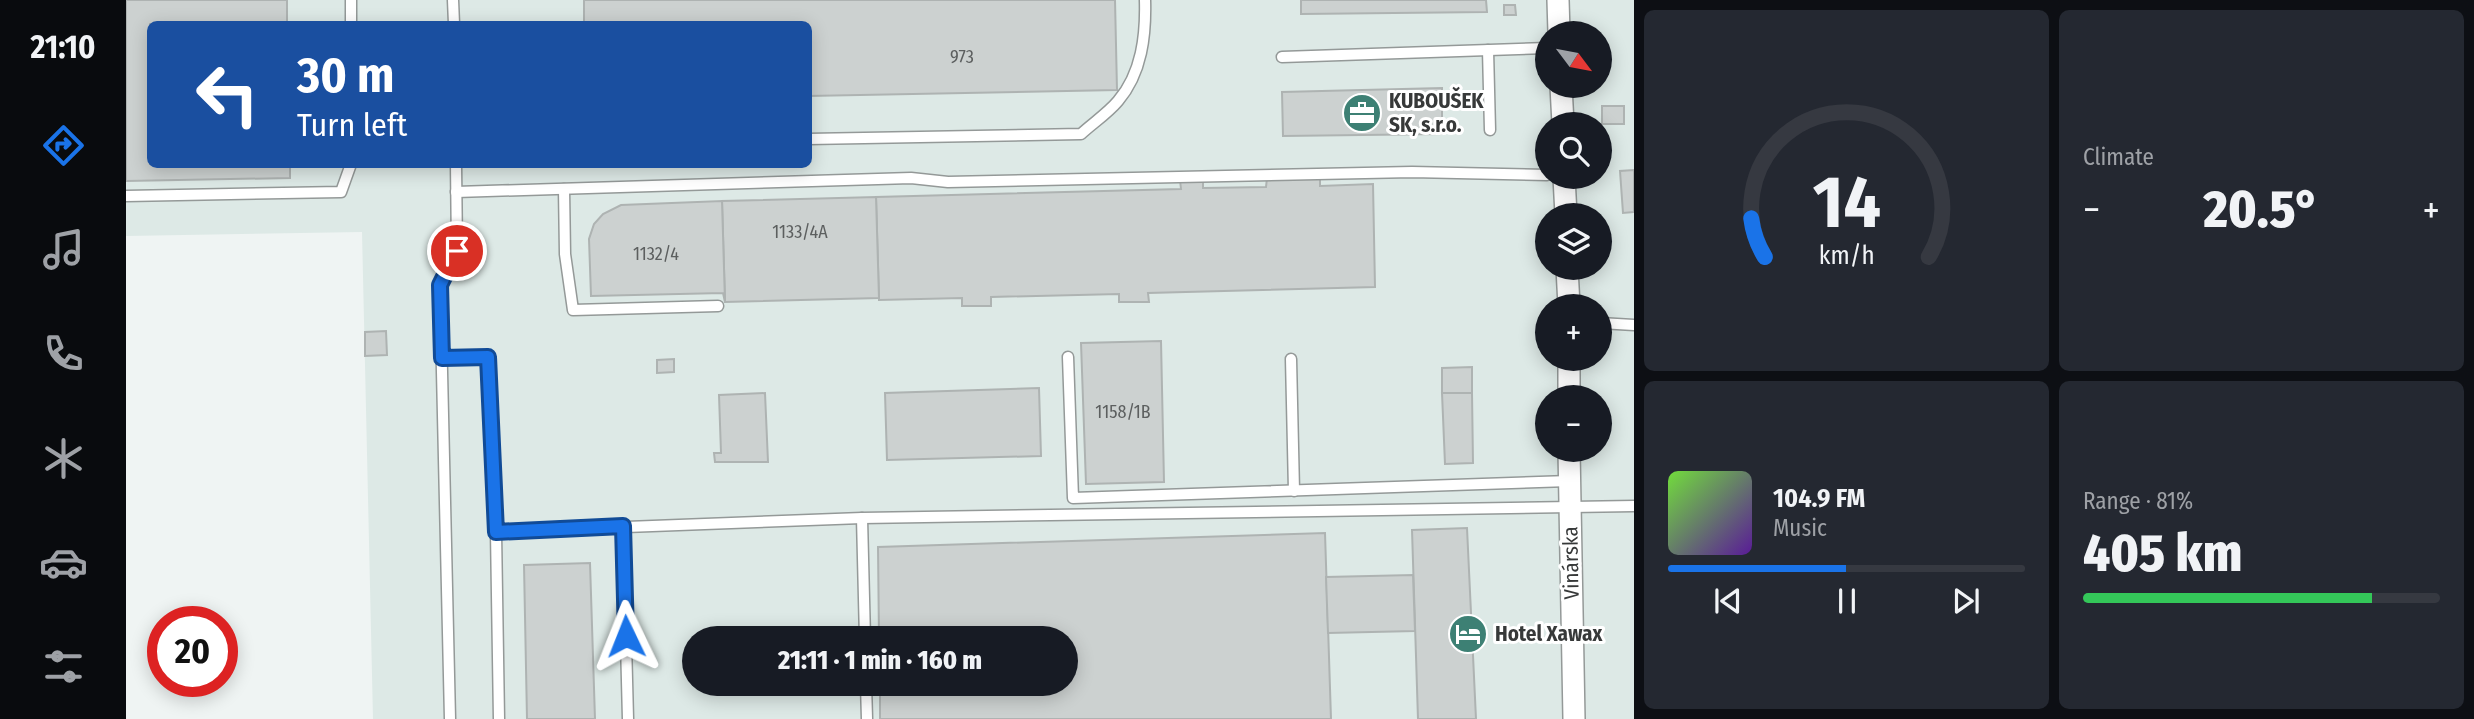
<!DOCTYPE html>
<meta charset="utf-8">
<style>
:root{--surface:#171b24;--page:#242831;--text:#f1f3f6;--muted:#9ea1a6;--line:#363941;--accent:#1a73e8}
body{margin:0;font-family:"Fira Sans Condensed",sans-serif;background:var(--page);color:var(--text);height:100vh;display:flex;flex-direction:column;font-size:26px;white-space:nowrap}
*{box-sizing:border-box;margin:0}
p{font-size:23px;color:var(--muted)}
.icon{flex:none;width:38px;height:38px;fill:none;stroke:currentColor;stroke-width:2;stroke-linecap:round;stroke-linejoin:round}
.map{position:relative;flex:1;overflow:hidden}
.drawer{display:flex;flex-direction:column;gap:10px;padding:10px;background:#0d0f14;width:840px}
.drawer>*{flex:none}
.banner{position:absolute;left:21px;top:21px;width:665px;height:147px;border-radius:10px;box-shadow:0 4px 18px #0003;background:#1a4fa0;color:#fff;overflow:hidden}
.needle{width:46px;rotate:122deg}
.fabs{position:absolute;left:1409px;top:21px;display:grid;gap:14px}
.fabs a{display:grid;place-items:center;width:77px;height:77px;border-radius:50%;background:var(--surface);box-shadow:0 4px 18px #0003;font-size:35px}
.speed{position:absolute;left:21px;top:606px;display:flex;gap:14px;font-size:35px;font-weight:700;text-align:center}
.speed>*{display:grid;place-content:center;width:91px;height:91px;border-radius:50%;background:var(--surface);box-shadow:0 4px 18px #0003;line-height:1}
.speed .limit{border:10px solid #d22;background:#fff;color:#111}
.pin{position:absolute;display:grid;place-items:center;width:60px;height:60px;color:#fff;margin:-30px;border:4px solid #fff;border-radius:50%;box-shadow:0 2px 7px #0007}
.me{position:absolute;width:77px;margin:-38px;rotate:358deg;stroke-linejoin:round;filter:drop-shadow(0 0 5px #0008)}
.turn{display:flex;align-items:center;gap:24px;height:147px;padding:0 35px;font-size:32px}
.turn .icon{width:91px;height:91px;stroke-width:2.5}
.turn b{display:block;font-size:49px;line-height:60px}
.big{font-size:52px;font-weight:800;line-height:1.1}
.drawer .tile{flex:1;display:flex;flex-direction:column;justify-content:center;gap:10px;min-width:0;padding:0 24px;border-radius:10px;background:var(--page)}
.drawer .dial{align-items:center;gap:0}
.dial svg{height:182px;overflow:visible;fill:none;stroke:var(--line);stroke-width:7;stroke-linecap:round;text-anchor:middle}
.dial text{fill:var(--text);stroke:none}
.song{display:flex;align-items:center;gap:21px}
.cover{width:84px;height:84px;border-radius:10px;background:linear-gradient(135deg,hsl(100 70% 55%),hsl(270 70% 35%))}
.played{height:7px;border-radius:4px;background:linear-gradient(90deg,var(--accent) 50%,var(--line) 50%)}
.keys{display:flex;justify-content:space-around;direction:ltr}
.heat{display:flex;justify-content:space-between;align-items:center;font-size:38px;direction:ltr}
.charge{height:10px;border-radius:5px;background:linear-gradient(90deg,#34c759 81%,var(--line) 0)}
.drawer .tiles{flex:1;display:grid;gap:10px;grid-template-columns:repeat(2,1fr)}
.trip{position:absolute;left:556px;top:626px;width:396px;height:70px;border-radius:35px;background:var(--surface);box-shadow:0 4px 18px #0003;font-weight:800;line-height:70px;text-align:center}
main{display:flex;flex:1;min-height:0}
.menu{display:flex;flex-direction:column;width:126px;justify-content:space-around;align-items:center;background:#090b0e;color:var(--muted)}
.menu .icon{width:49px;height:49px}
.menu .current{color:var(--accent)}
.menu b{font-size:32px;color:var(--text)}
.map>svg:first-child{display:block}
</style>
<main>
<nav class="menu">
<b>21:10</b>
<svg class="icon current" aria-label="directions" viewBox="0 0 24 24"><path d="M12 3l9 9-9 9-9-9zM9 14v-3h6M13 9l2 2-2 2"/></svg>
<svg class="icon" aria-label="music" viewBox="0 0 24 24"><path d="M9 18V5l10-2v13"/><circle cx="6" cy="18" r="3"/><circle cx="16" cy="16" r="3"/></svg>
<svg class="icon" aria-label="phone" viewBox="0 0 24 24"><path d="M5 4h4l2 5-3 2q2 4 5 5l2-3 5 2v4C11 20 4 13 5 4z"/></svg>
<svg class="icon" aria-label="climate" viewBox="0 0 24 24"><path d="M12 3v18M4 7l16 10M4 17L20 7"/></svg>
<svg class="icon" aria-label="car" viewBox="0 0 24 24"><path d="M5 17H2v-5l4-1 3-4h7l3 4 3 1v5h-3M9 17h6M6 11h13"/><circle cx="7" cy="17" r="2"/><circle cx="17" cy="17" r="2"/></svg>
<svg class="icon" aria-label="filters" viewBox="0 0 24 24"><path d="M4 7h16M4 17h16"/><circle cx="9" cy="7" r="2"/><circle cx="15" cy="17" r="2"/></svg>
</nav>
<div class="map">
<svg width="1508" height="719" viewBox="0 0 1508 719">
<rect width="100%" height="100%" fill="#eff4f3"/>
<path fill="#dde9e6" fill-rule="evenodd" d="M 0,0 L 1508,0 L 1508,719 L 247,719 L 236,232 L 0,236 ZM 24,24 L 682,24 L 682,164 L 24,164 ZM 1421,33 L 1474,33 L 1474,86 L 1421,86 ZM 1421,124 L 1474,124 L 1474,177 L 1421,177 ZM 1421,215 L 1474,215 L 1474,268 L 1421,268 ZM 1421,306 L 1474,306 L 1474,359 L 1421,359 ZM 1421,397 L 1474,397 L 1474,450 L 1421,450 ZM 569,639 L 940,639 L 940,684 L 569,684 Z"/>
<g fill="#ccd1d0" stroke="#aeb3b2" stroke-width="2">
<path d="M 0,0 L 161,0 L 161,24 L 24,24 L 24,164 L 164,164 L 164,178 L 0,181 Z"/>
<path d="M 458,0 L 989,0 L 991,90 L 682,96 L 682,24 L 458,24 Z"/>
<path d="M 1175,0 L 1360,0 L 1361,12 L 1175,14 Z"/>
<path d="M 1378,5 L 1389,5 L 1390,15 L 1378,15 Z"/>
<path d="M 1316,88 L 1316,134 L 1157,136 L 1156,92 Z"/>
<rect x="1476" y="106" width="22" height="18"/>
<path d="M 1508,170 L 1508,212 L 1497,213 L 1494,171 Z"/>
<path d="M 1194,177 L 1194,186 L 1247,184 L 1249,287 L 1022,293 L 1023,302 L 993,302 L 993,294 L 865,297 L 865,306 L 836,306 L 836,298 L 753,300 L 750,197 L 1055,189 L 1054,180 L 1077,179 L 1077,188 L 1140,187 L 1141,178 Z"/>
<path d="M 750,197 L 753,298 L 599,302 L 596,201 Z"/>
<path d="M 596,201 L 599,302 L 597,293 L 465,296 L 463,239 L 468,224 L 477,214 L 495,205 Z"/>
<path d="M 260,331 L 261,355 L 239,356 L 239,332 Z"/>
<path d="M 1035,341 L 1038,482 L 960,484 L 955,343 Z"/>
<path d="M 548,359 L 548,372 L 531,373 L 531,360 Z"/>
<path d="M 1346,367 L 1346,393 L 1316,393 L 1316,368 Z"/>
<path d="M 913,388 L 915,456 L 761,460 L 759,393 Z"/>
<path d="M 639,393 L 642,462 L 589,462 L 588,453 L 595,453 L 593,395 Z"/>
<path d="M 1316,393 L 1346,393 L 1347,463 L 1319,464 Z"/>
<path d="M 1341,528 L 1350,719 L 1292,719 L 1286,530 Z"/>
<path d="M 1199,533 L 1205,719 L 754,719 L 754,684 L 940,684 L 940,639 L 753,639 L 752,547 Z"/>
<path d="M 464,563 L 469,719 L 401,719 L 398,565 Z"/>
<path d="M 1287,575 L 1289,631 L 1202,633 L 1200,577 Z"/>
</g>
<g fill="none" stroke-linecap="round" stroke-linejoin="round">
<defs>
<g id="service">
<path d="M 225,0 L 225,24"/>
<path d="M 327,0 L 328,24"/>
<path d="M 1362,50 L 1364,130"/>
<path d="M 1156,57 L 1421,48"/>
<path d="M 682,139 L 955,134 C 967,123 982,113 992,101 C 1016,73 1020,35 1019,0"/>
<path d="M 438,189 L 439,254 L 447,310 L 592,306"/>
<path d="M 330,192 L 785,178 L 822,182 L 1286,172 L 1421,175"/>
<path d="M 0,196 L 215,192 L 225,164"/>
<path d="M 1474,323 L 1508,325"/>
<path d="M 942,357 L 947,498 L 1443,481"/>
<path d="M 316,358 L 362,357 L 370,532 L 373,719"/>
<path d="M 1165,359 L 1168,491"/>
<path d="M 736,518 L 739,639"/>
<path d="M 497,526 L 502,719"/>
<path d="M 370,532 L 736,518 L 1508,506"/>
<path d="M 740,684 L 741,719"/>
<path d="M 324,719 L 314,285 L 331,251 L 330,164"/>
</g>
<g id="minor">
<path d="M 1432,0 L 1433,33"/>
<path d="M 1435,86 L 1437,124"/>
<path d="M 1438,177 L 1440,215"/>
<path d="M 1441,268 L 1443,306"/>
<path d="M 1443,359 L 1443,397"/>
<path d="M 1443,450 L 1448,719"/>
</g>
</defs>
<use href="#service" stroke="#949998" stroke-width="13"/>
<use href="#minor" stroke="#949998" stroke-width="24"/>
<use href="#service" stroke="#fff" stroke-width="10"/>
<use href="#minor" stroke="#fff" stroke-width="21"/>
</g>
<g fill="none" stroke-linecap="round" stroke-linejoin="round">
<defs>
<path id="route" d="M 331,251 L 314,285 L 316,358 L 362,357 L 370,532 L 497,526 L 500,636"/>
</defs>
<use href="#route" stroke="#114b97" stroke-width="18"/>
<use href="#route" stroke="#1a73e8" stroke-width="12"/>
</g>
<defs>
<symbol id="office-disc" viewBox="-11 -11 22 22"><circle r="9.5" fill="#3d8074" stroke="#fff"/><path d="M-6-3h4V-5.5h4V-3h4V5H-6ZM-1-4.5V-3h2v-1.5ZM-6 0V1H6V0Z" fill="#fff"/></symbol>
<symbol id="hotel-disc" viewBox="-11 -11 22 22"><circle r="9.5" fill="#3d8074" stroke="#fff"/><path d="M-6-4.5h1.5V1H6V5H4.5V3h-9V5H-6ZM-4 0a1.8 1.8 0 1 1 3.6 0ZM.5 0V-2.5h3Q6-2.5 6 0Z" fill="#fff"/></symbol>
</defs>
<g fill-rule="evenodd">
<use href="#office-disc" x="1214" y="91" width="44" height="44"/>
<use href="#hotel-disc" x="1320" y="612" width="44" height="44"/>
</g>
<g text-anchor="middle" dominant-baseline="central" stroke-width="6" stroke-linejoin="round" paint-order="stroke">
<g font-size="18" fill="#5c5f5f">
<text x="836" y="57">973</text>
<text x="674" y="232">1133/4A</text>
<text x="530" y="254">1132/4</text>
<text x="997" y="412">1158/1B</text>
</g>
<g font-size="21" font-weight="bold" fill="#373939" stroke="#fff" text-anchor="start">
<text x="1263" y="101">KUBOUŠEK<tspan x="1263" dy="24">SK, s.r.o.</tspan></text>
<text x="1369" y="634">Hotel Xawax</text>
</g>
<g font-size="21" fill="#373939" stroke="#fff">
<text transform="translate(1445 563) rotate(-91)">Vinárska</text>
</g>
</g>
</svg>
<div class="fabs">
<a><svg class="needle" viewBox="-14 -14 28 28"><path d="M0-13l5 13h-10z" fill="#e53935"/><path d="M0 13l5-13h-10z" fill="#9ea1a6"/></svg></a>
<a><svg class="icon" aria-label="search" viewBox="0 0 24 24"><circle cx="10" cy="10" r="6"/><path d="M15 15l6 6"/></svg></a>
<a><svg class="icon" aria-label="layers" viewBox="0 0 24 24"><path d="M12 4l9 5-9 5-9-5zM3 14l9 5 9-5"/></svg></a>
<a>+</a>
<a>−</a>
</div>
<div class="speed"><div class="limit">20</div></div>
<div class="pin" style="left:331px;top:251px;background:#d93025"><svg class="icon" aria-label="arrive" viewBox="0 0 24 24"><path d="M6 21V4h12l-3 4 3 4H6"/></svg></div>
<svg class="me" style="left:500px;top:636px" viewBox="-20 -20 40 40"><path d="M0-17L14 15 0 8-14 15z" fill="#1a73e8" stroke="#fff" stroke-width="4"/></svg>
<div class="trip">21:11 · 1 min · 160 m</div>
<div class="banner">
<div class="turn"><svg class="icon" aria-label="left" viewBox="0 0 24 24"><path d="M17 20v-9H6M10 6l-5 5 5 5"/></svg><div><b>30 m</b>Turn left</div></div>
</div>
</div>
<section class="drawer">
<div class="tiles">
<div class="tile dial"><svg viewBox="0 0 100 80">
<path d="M14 69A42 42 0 1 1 86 69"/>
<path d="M14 69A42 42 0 0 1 8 52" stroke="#1a73e8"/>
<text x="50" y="56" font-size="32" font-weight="700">14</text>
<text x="50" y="72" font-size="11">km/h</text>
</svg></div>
<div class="tile"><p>Climate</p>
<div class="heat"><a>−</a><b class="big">20.5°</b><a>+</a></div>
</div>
<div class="tile">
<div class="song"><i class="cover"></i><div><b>104.9 FM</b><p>Music</p></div></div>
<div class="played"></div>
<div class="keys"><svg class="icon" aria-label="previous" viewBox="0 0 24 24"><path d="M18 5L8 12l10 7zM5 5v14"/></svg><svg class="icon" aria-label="pause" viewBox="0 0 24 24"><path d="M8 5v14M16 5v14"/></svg><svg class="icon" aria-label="next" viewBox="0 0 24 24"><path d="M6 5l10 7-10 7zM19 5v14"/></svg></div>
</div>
<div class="tile"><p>Range · 81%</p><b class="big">405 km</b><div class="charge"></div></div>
</div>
</section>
</main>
